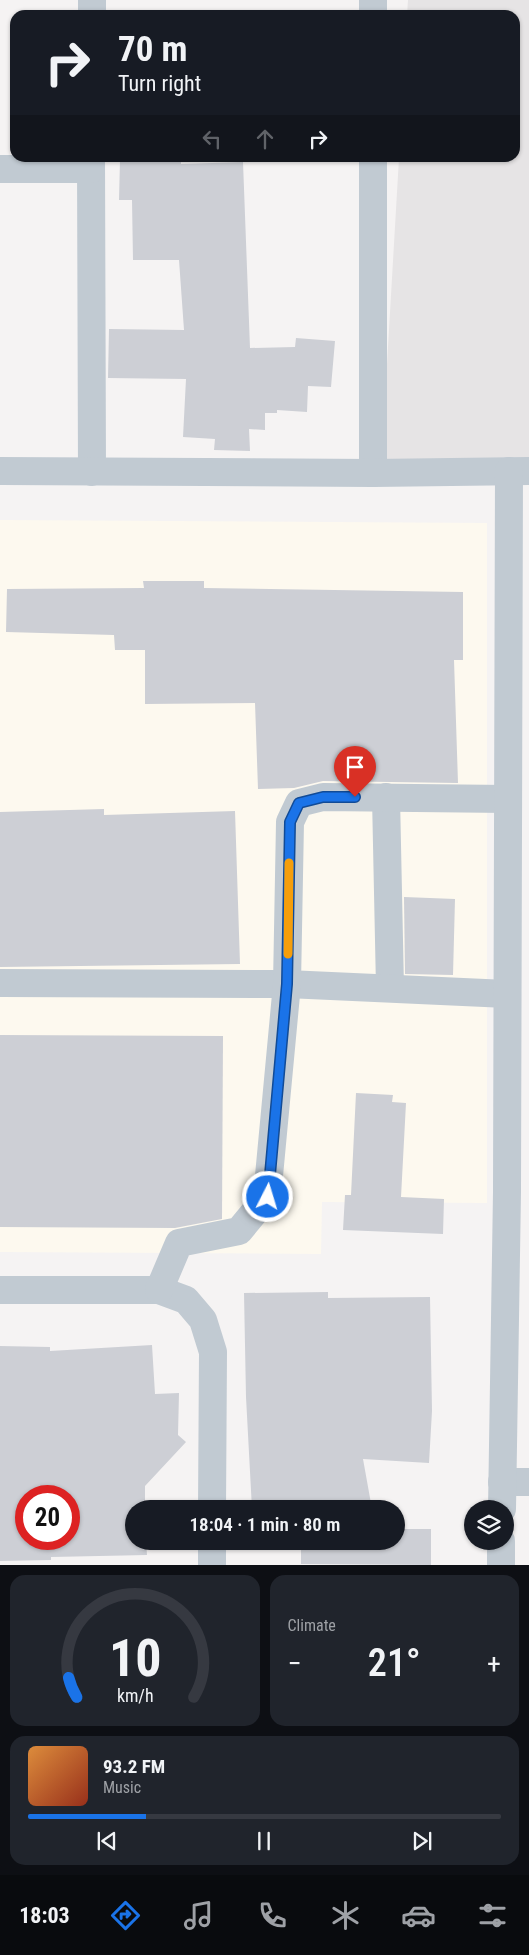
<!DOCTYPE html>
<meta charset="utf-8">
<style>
:root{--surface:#171b24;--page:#20242c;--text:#f1f3f6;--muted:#9ea1a6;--line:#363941;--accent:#1a73e8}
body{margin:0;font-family:"Roboto Condensed",sans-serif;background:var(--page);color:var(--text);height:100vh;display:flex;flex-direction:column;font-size:19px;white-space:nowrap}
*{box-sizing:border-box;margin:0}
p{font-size:16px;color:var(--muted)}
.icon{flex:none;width:28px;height:28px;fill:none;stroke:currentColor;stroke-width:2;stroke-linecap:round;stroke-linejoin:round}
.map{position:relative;height:1565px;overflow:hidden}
.panel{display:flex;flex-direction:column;gap:10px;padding:10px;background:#0d0f14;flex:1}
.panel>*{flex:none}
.banner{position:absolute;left:10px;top:10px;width:510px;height:152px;border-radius:15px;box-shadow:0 1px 4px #0004;background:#171b24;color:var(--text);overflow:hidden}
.buttons{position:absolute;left:464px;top:1500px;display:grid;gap:10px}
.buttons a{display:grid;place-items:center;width:50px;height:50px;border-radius:50%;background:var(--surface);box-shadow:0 1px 4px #0004;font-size:25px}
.speed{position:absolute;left:15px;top:1485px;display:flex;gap:10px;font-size:25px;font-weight:700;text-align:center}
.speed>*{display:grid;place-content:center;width:65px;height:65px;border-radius:50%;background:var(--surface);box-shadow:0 1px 4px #0004;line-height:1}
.speed .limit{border:8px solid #d22;background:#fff;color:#111}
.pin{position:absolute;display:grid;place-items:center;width:42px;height:42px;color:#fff;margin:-51px -21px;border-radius:50% 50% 50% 0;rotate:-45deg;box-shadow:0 0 5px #0007}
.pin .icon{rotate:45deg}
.me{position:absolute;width:55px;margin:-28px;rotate:5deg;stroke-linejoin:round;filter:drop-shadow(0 0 4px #0008)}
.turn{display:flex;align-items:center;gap:18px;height:105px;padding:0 25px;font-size:22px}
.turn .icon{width:65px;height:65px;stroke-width:2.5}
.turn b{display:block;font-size:35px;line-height:42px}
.lanes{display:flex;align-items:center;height:48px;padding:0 25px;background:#0003;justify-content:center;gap:25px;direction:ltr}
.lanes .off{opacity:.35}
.big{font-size:38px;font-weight:600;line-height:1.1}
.panel .widget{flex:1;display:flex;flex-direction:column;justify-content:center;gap:8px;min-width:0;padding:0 18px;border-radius:15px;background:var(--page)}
.panel .dial{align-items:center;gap:0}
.dial svg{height:130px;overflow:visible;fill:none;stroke:var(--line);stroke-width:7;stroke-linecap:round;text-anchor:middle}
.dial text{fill:var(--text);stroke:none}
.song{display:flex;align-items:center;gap:15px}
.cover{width:60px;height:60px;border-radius:8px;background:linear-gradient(135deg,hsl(30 70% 55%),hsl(10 70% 35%))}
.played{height:5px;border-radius:2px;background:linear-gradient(90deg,var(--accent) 25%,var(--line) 25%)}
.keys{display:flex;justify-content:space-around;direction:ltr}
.heat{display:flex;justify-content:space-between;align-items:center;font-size:28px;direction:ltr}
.panel .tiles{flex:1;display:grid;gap:10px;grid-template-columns:1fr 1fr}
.widget:last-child{grid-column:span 2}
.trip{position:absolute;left:125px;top:1500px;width:280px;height:50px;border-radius:25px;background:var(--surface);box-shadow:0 1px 4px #0004;font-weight:600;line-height:50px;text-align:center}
.tab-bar{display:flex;height:80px;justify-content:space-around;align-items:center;background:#090b0e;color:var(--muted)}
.tab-bar .icon{width:35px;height:35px}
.tab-bar .selected{color:var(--accent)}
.tab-bar b{font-size:22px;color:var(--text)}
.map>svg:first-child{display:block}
</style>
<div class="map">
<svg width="529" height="1565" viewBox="0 0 529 1565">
<rect width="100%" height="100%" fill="#f5f3f3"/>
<path fill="#fdf9ef" d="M 0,520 L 487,523 L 487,1203 L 322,1202 L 321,1254 L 0,1252 Z"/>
<path fill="#e6e4e5" d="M 408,0 L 529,0 L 529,483 L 380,484 L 399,158 L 515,158 L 515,15 L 407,15 Z"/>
<g fill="#cdcfd5" fill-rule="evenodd">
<path d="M 120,160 L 181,162 L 181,164 L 243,162 L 250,348 L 295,347 L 296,338 L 335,341 L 331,387 L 308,386 L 307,412 L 277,410 L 277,413 L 265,413 L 265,430 L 249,429 L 250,451 L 214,450 L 215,439 L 183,437 L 186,379 L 108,378 L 109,329 L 184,330 L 179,260 L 133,260 L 132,200 L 119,200 Z"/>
<path d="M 143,581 L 204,581 L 204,588 L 463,592 L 463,660 L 454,660 L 458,783 L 323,781 L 294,788 L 258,789 L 255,703 L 145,704 L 145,650 L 115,650 L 114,635 L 6,632 L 7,589 L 144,588 Z"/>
<path d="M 104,809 L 104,815 L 235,811 L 240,964 L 0,967 L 0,812 Z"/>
<path d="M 404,897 L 455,899 L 453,975 L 405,974 Z"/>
<path d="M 0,1035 L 223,1036 L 222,1219 L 175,1228 L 0,1227 Z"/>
<path d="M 356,1093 L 393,1095 L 392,1102 L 406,1103 L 401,1197 L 444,1199 L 443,1234 L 343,1230 L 345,1195 L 351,1195 Z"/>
<path d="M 328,1292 L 328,1298 L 430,1297 L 432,1411 L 429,1463 L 363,1459 L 372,1509 L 252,1509 L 246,1397 L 244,1293 Z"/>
<path d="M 152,1345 L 155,1394 L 179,1393 L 178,1435 L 186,1442 L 145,1486 L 145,1509 L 134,1509 L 134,1541 L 146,1541 L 147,1555 L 51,1557 L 51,1560 L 0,1561 L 0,1346 L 50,1347 L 50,1351 ZM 26,1496 L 69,1496 L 69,1539 L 26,1539 Z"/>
<path d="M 396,1529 L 431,1529 L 431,1565 L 301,1564 L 301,1541 L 396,1541 Z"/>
</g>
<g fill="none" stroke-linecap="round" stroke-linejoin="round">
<g stroke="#c1cad2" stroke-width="28">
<path d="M 373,0 L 373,15"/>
<path d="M 92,15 L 92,0"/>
<path d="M 91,158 L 92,472"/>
<path d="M 373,158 L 373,473"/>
<path d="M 0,169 L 91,169"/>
<path d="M 0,471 L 373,473 L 529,471"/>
<path d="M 386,797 L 390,988"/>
<path d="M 0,983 L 287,984 L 507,994"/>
<path d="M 0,1290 L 159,1290 L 186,1300 L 203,1320 L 213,1352 L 212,1509"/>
<path d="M 159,1290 L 179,1243 L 239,1231 L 267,1197 L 287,984 L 290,822 L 299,803 L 323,797 L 508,799"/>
<path d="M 502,1482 L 529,1482"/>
<path d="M 502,1509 L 507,1192 L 509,471"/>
<path d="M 212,1565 L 212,1541"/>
<path d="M 501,1565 L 501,1541"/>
</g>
</g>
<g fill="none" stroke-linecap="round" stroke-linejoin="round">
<defs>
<path id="route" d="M 268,1197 L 287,984 L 290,822 L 299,803 L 323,797 L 355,797"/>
</defs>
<use href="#route" stroke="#114b97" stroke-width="12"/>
<use href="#route" stroke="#1a73e8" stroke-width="9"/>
<path stroke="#f59e0b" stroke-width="9" d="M 288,954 L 289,863"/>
</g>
</svg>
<div class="buttons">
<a><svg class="icon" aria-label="layers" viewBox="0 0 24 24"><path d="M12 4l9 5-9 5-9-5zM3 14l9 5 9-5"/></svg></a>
</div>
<div class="speed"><div class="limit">20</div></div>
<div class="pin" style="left:355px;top:797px;background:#d93025"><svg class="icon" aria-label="arrive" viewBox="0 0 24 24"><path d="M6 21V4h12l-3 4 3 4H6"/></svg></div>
<svg class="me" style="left:268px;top:1197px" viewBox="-20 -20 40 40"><circle r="17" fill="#1a73e8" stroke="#fff" stroke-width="3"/><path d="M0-11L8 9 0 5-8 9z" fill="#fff"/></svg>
<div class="trip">18:04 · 1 min · 80 m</div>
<div class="banner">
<div class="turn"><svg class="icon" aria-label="right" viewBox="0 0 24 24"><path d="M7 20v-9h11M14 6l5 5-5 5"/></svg><div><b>70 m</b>Turn right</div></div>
<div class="lanes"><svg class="icon off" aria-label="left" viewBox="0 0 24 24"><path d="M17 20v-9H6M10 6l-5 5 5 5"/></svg><svg class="icon off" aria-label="ahead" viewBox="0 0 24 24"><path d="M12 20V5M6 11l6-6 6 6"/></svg><svg class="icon" aria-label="right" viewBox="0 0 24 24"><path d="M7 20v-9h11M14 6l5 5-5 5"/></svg></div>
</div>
</div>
<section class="panel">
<div class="tiles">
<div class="widget dial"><svg viewBox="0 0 100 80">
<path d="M14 69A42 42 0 1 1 86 69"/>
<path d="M14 69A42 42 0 0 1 9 57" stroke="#1a73e8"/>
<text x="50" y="56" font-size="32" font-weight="700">10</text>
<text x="50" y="72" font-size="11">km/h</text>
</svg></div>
<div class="widget"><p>Climate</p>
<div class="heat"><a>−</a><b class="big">21°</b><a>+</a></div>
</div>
<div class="widget">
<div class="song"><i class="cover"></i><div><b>93.2 FM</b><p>Music</p></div></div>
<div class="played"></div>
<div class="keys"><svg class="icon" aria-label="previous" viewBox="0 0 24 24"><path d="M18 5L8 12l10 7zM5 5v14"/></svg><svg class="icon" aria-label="pause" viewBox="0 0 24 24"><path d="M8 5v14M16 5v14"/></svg><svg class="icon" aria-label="next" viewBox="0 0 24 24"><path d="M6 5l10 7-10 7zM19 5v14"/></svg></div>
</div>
</div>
</section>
<nav class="tab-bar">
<b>18:03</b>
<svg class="icon selected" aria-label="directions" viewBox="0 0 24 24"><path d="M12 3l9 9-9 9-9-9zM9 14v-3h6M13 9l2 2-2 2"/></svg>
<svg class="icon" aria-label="music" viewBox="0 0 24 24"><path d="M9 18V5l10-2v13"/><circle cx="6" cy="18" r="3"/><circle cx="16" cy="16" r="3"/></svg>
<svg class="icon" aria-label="phone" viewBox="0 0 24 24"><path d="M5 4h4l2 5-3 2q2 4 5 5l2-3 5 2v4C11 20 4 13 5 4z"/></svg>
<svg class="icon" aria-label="climate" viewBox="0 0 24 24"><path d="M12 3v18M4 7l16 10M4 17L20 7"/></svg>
<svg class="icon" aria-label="car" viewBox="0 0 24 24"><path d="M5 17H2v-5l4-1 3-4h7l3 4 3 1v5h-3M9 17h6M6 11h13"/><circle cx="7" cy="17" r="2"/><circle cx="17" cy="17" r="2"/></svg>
<svg class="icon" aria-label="filters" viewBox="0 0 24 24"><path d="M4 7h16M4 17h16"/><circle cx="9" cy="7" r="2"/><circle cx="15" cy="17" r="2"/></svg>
</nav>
